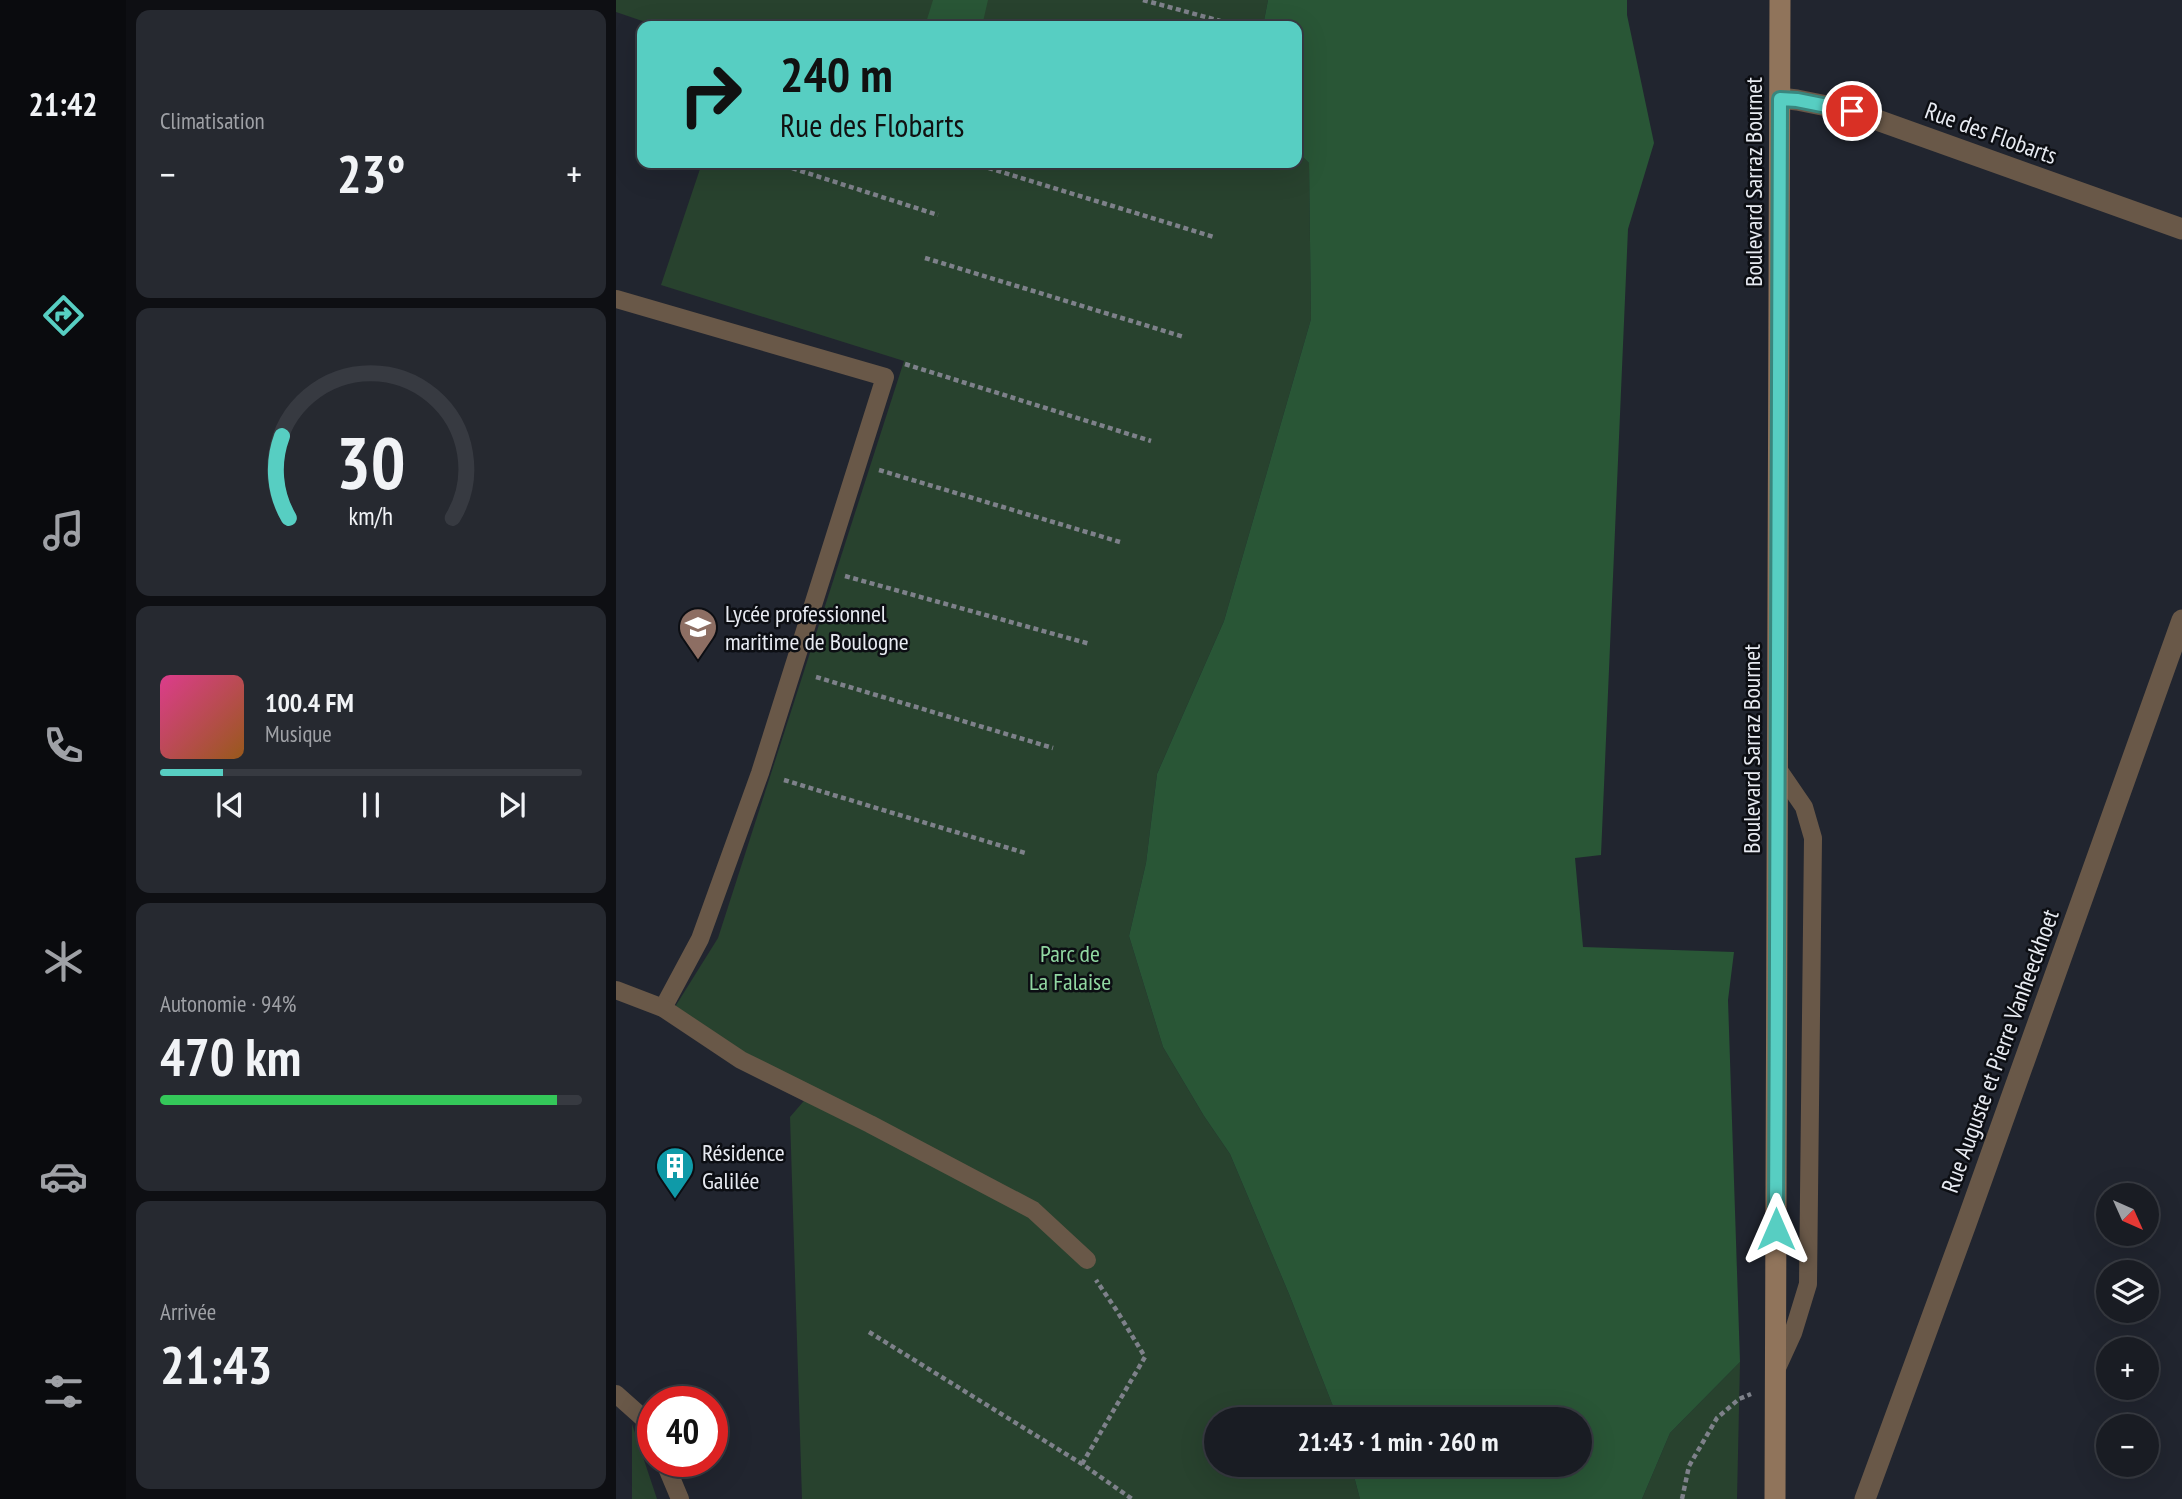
<!DOCTYPE html>
<html lang="fr">
<meta charset="utf-8">
<style>
:root{--surface:#191c23;--page:#262930;--text:#f1f3f6;--muted:#9fa1a6;--line:#373a41;--accent:#57cec2}
body{margin:0;font-family:"PT Sans Narrow",sans-serif;background:var(--page);color:var(--text);height:100vh;display:flex;flex-direction:column;font-size:26px;white-space:nowrap}
*{box-sizing:border-box;margin:0}
p{font-size:23px;color:var(--muted)}
.icon{flex:none;width:38px;height:38px;fill:none;stroke:currentColor;stroke-width:2;stroke-linecap:round;stroke-linejoin:round}
.map{position:relative;flex:1;overflow:hidden}
.details{display:flex;flex-direction:column;gap:10px;padding:10px;background:#0e0f13;width:490px}
.details>*{flex:none}
.hud{position:absolute;left:21px;top:21px;width:665px;height:147px;border-radius:14px;box-shadow:0 7px 28px #0002,0 0 0 2px var(--line);background:#57cec2;color:#111;overflow:hidden}
.needle{width:46px;rotate:135deg}
.controls{position:absolute;left:1480px;top:1183px;display:grid;gap:14px}
.controls a{display:grid;place-items:center;width:63px;height:63px;border-radius:50%;background:var(--surface);box-shadow:0 7px 28px #0002,0 0 0 2px var(--line);font-size:35px}
.speed{position:absolute;left:21px;top:1386px;display:flex;gap:14px;font-size:35px;font-weight:700;text-align:center}
.speed>*{display:grid;place-content:center;width:91px;height:91px;border-radius:50%;background:var(--surface);box-shadow:0 7px 28px #0002,0 0 0 2px var(--line);line-height:1}
.speed .limit{border:10px solid #d22;background:#fff;color:#111}
.pin{position:absolute;display:grid;place-items:center;width:60px;height:60px;color:#fff;margin:-30px;border:4px solid #fff;border-radius:50%;box-shadow:0 2px 7px #0007}
.me{position:absolute;width:77px;margin:-38px;rotate:0deg;stroke-linejoin:round;filter:drop-shadow(0 0 5px #0008)}
.turn{display:flex;align-items:center;gap:24px;height:147px;padding:0 28px;font-size:32px}
.turn .icon{width:91px;height:91px;stroke-width:2.5}
.turn b{display:block;font-size:49px;line-height:60px}
.big{font-size:52px;font-weight:800;line-height:1.1}
.details .card{flex:1;display:flex;flex-direction:column;justify-content:center;gap:10px;min-width:0;padding:0 24px;border-radius:14px;background:var(--page)}
.details .dial{align-items:center;gap:0}
.dial svg{height:182px;overflow:visible;fill:none;stroke:var(--line);stroke-width:7;stroke-linecap:round;text-anchor:middle}
.dial text{fill:var(--text);stroke:none}
.song{display:flex;align-items:center;gap:21px}
.cover{width:84px;height:84px;border-radius:10px;background:linear-gradient(135deg,hsl(330 70% 55%),hsl(30 70% 35%))}
.played{height:7px;border-radius:4px;background:linear-gradient(90deg,var(--accent) 15%,var(--line) 15%)}
.keys{display:flex;justify-content:space-around;direction:ltr}
.heat{display:flex;justify-content:space-between;align-items:center;font-size:38px;direction:ltr}
.charge{height:10px;border-radius:5px;background:linear-gradient(90deg,#34c759 94%,var(--line) 0)}
.trip{position:absolute;left:588px;top:1407px;width:388px;height:70px;border-radius:35px;background:var(--surface);box-shadow:0 7px 28px #0002,0 0 0 2px var(--line);font-weight:800;line-height:70px;text-align:center}
main{display:flex;flex:1;min-height:0}
.dock{display:flex;flex-direction:column;width:126px;justify-content:space-around;align-items:center;background:#0a0b0e;color:var(--muted)}
.dock .icon{width:49px;height:49px}
.dock .active{color:var(--accent)}
.dock b{font-size:32px;color:var(--text)}
.map>svg:first-child{display:block}
</style>
<main>
<nav class="dock">
<b>21:42</b>
<svg class="icon active" aria-label="directions" viewBox="0 0 24 24"><path d="M12 3l9 9-9 9-9-9zM9 14v-3h6M13 9l2 2-2 2"/></svg>
<svg class="icon" aria-label="music" viewBox="0 0 24 24"><path d="M9 18V5l10-2v13"/><circle cx="6" cy="18" r="3"/><circle cx="16" cy="16" r="3"/></svg>
<svg class="icon" aria-label="phone" viewBox="0 0 24 24"><path d="M5 4h4l2 5-3 2q2 4 5 5l2-3 5 2v4C11 20 4 13 5 4z"/></svg>
<svg class="icon" aria-label="climate" viewBox="0 0 24 24"><path d="M12 3v18M4 7l16 10M4 17L20 7"/></svg>
<svg class="icon" aria-label="car" viewBox="0 0 24 24"><path d="M5 17H2v-5l4-1 3-4h7l3 4 3 1v5h-3M9 17h6M6 11h13"/><circle cx="7" cy="17" r="2"/><circle cx="17" cy="17" r="2"/></svg>
<svg class="icon" aria-label="filters" viewBox="0 0 24 24"><path d="M4 7h16M4 17h16"/><circle cx="9" cy="7" r="2"/><circle cx="15" cy="17" r="2"/></svg>
</nav>
<section class="details">
<div class="card"><p>Climatisation</p>
<div class="heat"><a>−</a><b class="big">23°</b><a>+</a></div>
</div>
<div class="card dial"><svg viewBox="0 0 100 80">
<path d="M14 69A42 42 0 1 1 86 69"/>
<path d="M14 69A42 42 0 0 1 11 33" stroke="#57cec2"/>
<text x="50" y="56" font-size="32" font-weight="700">30</text>
<text x="50" y="72" font-size="11">km/h</text>
</svg></div>
<div class="card">
<div class="song"><i class="cover"></i><div><b>100.4 FM</b><p>Musique</p></div></div>
<div class="played"></div>
<div class="keys"><svg class="icon" aria-label="previous" viewBox="0 0 24 24"><path d="M18 5L8 12l10 7zM5 5v14"/></svg><svg class="icon" aria-label="pause" viewBox="0 0 24 24"><path d="M8 5v14M16 5v14"/></svg><svg class="icon" aria-label="next" viewBox="0 0 24 24"><path d="M6 5l10 7-10 7zM19 5v14"/></svg></div>
</div>
<div class="card"><p>Autonomie · 94%</p><b class="big">470 km</b><div class="charge"></div></div>
<div class="card"><p>Arrivée</p><b class="big">21:43</b></div>
</section>
<div class="map">
<svg width="1566" height="1499" viewBox="0 0 1566 1499">
<rect width="100%" height="100%" fill="#21252f"/>
<g fill="#28422e">
<path d="M 0,0 L 652,0 L 647,26 L 41,26 L 0,12 Z"/>
<path d="M 681,151 L 693,163 L 695,319 L 608,621 L 541,774 L 530,863 L 513,936 L 547,1047 L 588,1116 L 614,1154 L 673,1294 L 722,1419 L 600,1419 L 600,1465 L 735,1465 L 744,1499 L 186,1499 L 174,1117 L 193,1095 L 57,1010 L 102,938 L 288,361 L 45,285 L 86,163 L 681,163 Z"/>
<path d="M 1124,1362 L 1121,1499 L 1026,1499 L 1054,1433 Z"/>
<path d="M 16,1424 L 41,1499 L 16,1499 Z"/>
</g>
<g fill="#295636">
<path d="M 317,0 L 372,0 L 366,26 L 309,26 Z"/>
<path d="M 652,0 L 1011,0 L 1011,15 L 1038,143 L 1012,229 L 985,855 L 959,858 L 967,947 L 1118,952 L 1112,1000 L 1124,1362 L 1054,1433 L 1026,1499 L 744,1499 L 735,1465 L 964,1465 L 964,1419 L 722,1419 L 673,1294 L 614,1154 L 588,1116 L 547,1047 L 513,936 L 530,863 L 541,774 L 608,621 L 695,319 L 693,163 L 681,151 L 681,26 L 647,26 Z"/>
</g>
<g fill="none" stroke-linecap="round" stroke-linejoin="round">
<g stroke="#7e818a" stroke-width="4.5" stroke-dasharray="5 3.5" stroke-linecap="butt">
<path d="M 527,0 L 623,26"/>
<path d="M 160,163 L 322,215"/>
<path d="M 356,163 L 598,237"/>
<path d="M 309,258 L 568,337"/>
<path d="M 289,364 L 535,441"/>
<path d="M 263,470 L 504,542"/>
<path d="M 229,576 L 474,644"/>
<path d="M 200,677 L 437,748"/>
<path d="M 168,780 L 409,853"/>
<path d="M 253,1332 L 466,1464 L 516,1499"/>
<path d="M 466,1464 L 529,1357 L 501,1311 L 480,1280"/>
<path d="M 1066,1499 L 1073,1466 L 1101,1418 L 1123,1399 L 1135,1394"/>
</g>
<g stroke="#695848" stroke-width="18">
<path d="M 0,299 L 269,377 L 144,773 L 84,939 L 47,1008"/>
<path d="M 0,990 L 47,1008 L 125,1060 L 254,1124 L 417,1210 L 471,1260"/>
<path d="M 1161,1368 L 1177,1333 L 1192,1284 L 1197,838 L 1188,807 L 1162,769"/>
<path d="M 0,1394 L 27,1418 L 37,1435"/>
<path d="M 48,1461 L 64,1499"/>
</g>
<g stroke="#695848" stroke-width="21">
<path d="M 1164,98 L 1181,100 L 1236,111 L 1566,229"/>
<path d="M 1249,1499 L 1350,1224 L 1566,620"/>
</g>
<path stroke="#90745b" stroke-width="21" d="M 1159,1499 L 1164,0"/>
</g>
<g fill="none" stroke-linecap="round" stroke-linejoin="round">
<defs>
<path id="route" d="M 1160,1229 L 1164,99 L 1181,100 L 1236,111"/>
</defs>
<use href="#route" stroke="#39867e" stroke-width="18"/>
<use href="#route" stroke="#57cec2" stroke-width="12"/>
</g>
<defs>
<symbol id="school-pin" viewBox="-11 -11 22 30"><path d="M0 17L-7.5 6A9.5 9.5 0 1 1 7.5 6Z" fill="#8d6e63" stroke="#0c0e13"/><path d="M0-5L7-2L0 1L-7-2ZM-4 1L0 2.5L4 1V4Q0 6-4 4Z" fill="#fff"/></symbol>
<symbol id="building-pin" viewBox="-11 -11 22 30"><path d="M0 17L-7.5 6A9.5 9.5 0 1 1 7.5 6Z" fill="#0f9aa8" stroke="#0c0e13"/><path d="M-4-6H4V6H1V3H-1V6H-4ZM-2.5-4.3h1.7v1.8h-1.7ZM.8-4.3h1.7v1.8H.8ZM-2.5-1h1.7V.8h-1.7ZM.8-1h1.7V.8H.8Z" fill="#fff"/></symbol>
</defs>
<g fill-rule="evenodd">
<use href="#school-pin" x="60" y="605" width="44" height="60"/>
<use href="#building-pin" x="37" y="1144" width="44" height="60"/>
</g>
<g text-anchor="middle" dominant-baseline="central" stroke-width="5" stroke-linejoin="round" paint-order="stroke">
<g font-size="24" fill="#e8ebf2" stroke="#0c0e13">
<text transform="translate(1375 133) rotate(20)">Rue des Flobarts</text>
<text transform="translate(1137 182) rotate(-90)">Boulevard Sarraz Bournet</text>
<text transform="translate(1135 749) rotate(-90)">Boulevard Sarraz Bournet</text>
<text transform="translate(1384 1051) rotate(-70)">Rue Auguste et Pierre Vanheeckhoet</text>
</g>
<g font-size="24" fill="#e8ebf2" stroke="#0c0e13" text-anchor="start">
<text x="109" y="613">Lycée professionnel<tspan x="109" dy="28">maritime de Boulogne</tspan></text>
<text x="86" y="1152">Résidence<tspan x="86" dy="28">Galilée</tspan></text>
</g>
<g font-size="24" fill="#91d8a2" stroke="#0c0e13">
<text x="454" y="953">Parc de<tspan x="454" dy="28">La Falaise</tspan></text>
</g>
</g>
</svg>
<div class="controls">
<a><svg class="needle" viewBox="-14 -14 28 28"><path d="M0-13l5 13h-10z" fill="#e53935"/><path d="M0 13l5-13h-10z" fill="#9fa1a6"/></svg></a>
<a><svg class="icon" aria-label="layers" viewBox="0 0 24 24"><path d="M12 4l9 5-9 5-9-5zM3 14l9 5 9-5"/></svg></a>
<a>+</a>
<a>−</a>
</div>
<div class="speed"><div class="limit">40</div></div>
<div class="pin" style="left:1236px;top:111px;background:#d93025"><svg class="icon" aria-label="arrive" viewBox="0 0 24 24"><path d="M6 21V4h12l-3 4 3 4H6"/></svg></div>
<svg class="me" style="left:1160px;top:1229px" viewBox="-20 -20 40 40"><path d="M0-17L14 15 0 8-14 15z" fill="#57cec2" stroke="#fff" stroke-width="4"/></svg>
<div class="trip">21:43 · 1 min · 260 m</div>
<div class="hud">
<div class="turn"><svg class="icon" aria-label="right" viewBox="0 0 24 24"><path d="M7 20v-9h11M14 6l5 5-5 5"/></svg><div><b>240 m</b>Rue des Flobarts</div></div>
</div>
</div>
</main>
